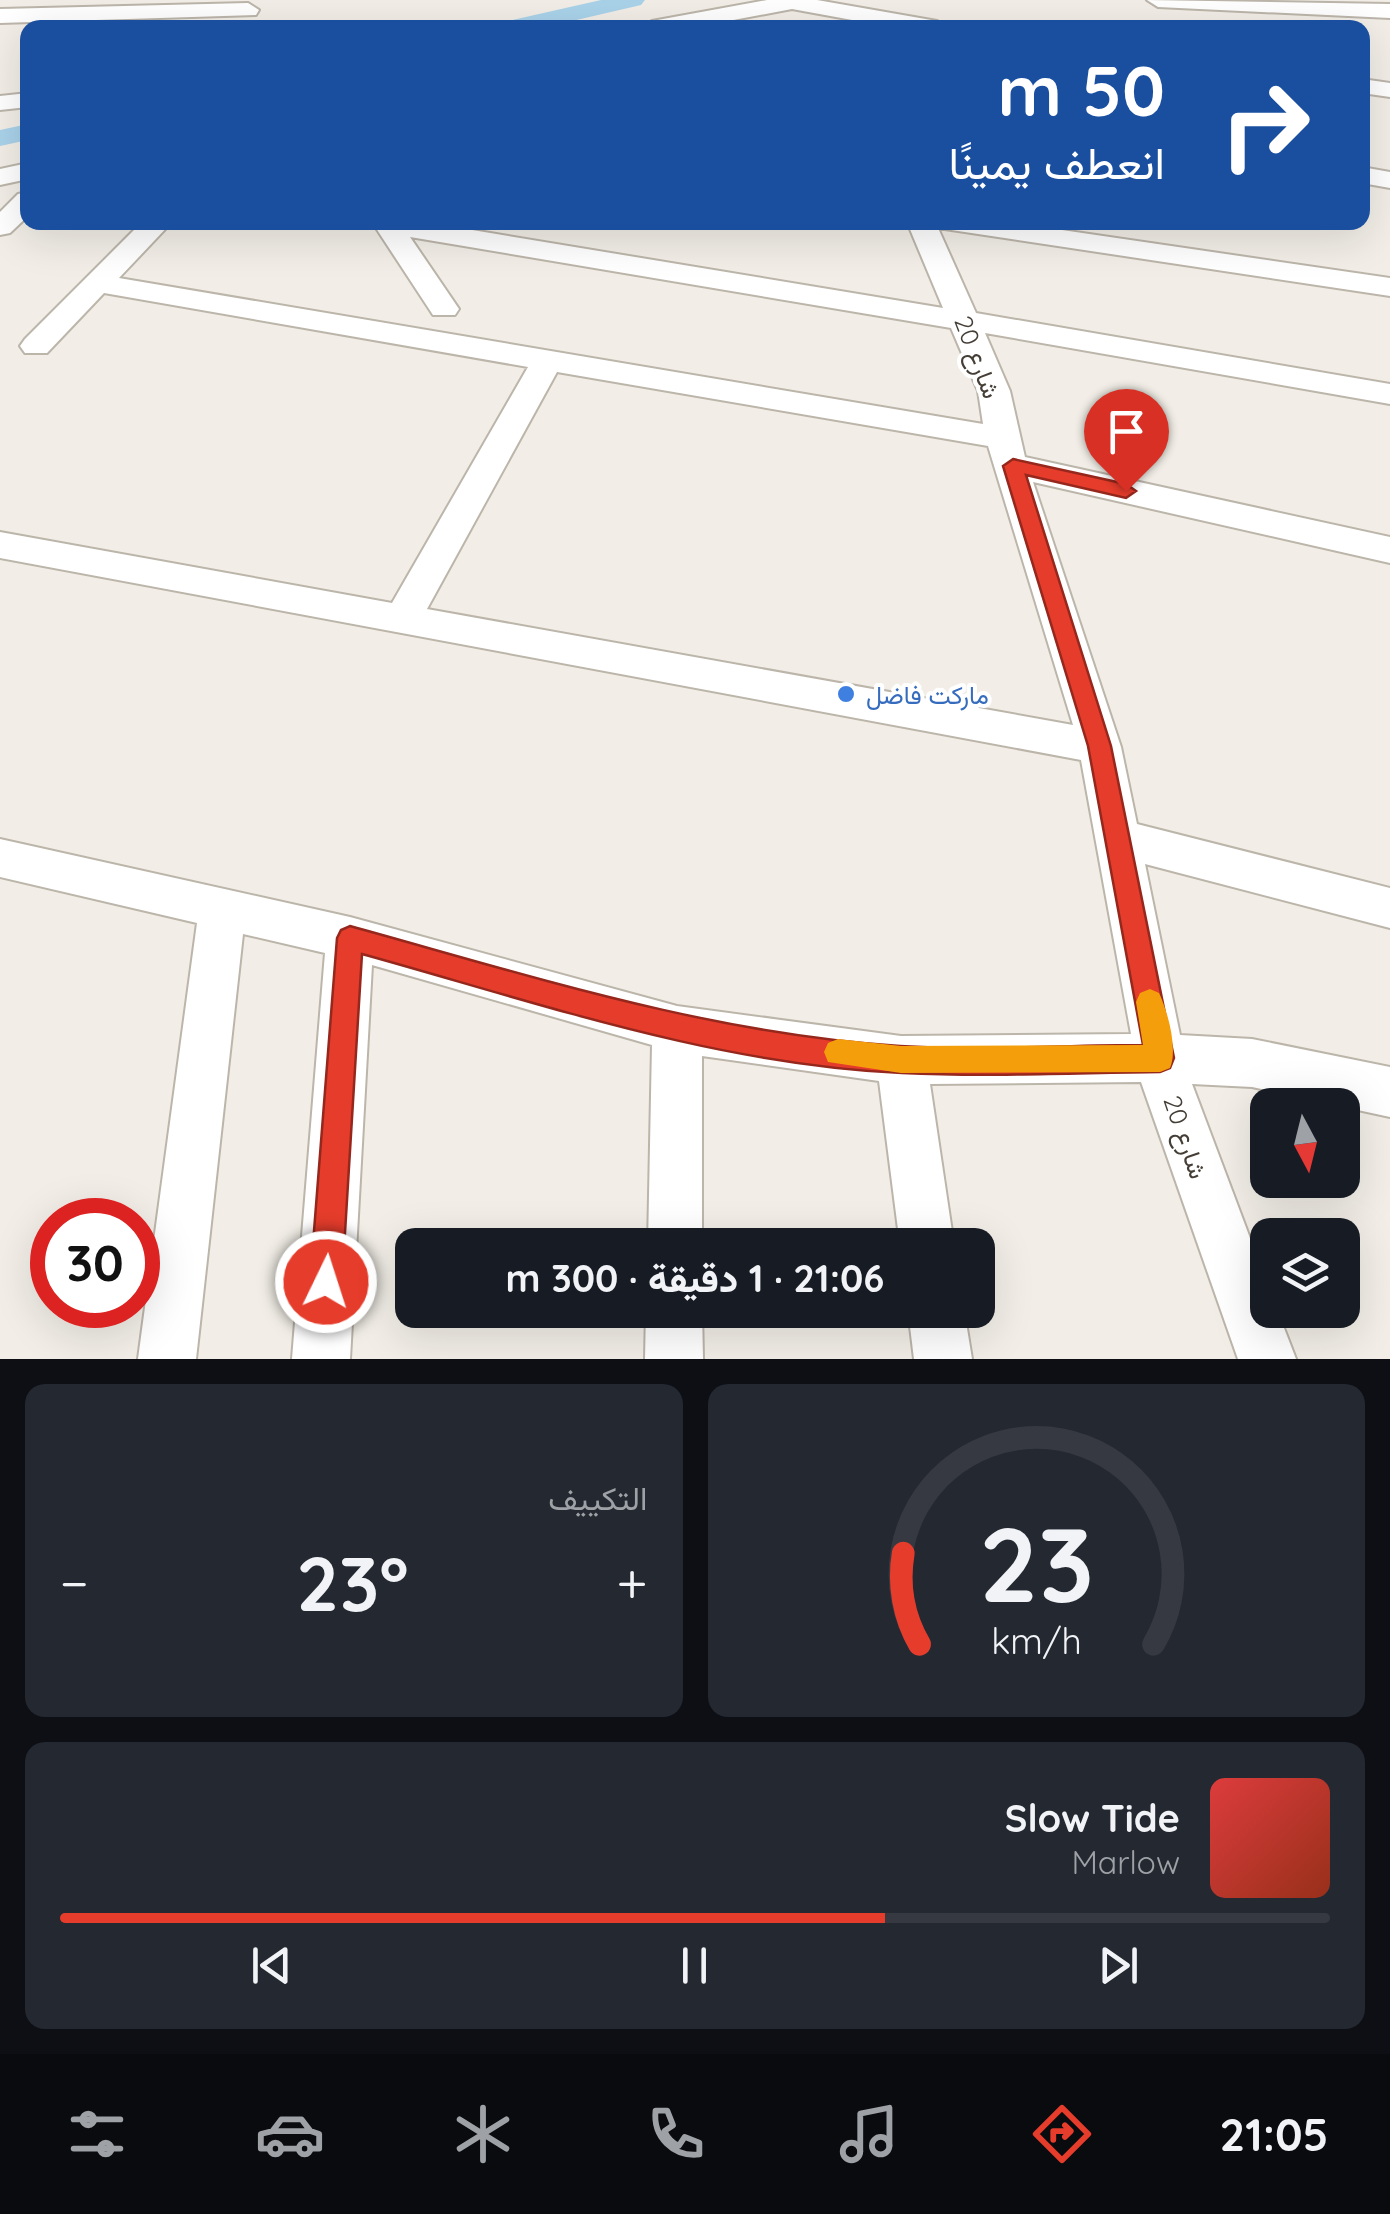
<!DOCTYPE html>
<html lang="ar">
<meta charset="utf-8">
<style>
:root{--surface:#171b24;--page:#242831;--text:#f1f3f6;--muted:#9ea1a6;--line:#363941;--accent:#e53c2b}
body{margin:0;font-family:Quicksand,Vazirmatn,sans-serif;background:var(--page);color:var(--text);direction:rtl;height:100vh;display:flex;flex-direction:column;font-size:38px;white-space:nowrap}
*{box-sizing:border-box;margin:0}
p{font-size:32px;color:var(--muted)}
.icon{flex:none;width:55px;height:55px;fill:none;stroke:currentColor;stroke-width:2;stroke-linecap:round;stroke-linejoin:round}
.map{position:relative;height:1359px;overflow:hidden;direction:ltr}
.drawer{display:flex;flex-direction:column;gap:25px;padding:25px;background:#0d0f14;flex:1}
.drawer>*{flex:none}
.hud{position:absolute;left:20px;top:20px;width:1350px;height:210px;border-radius:20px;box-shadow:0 10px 40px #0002;direction:rtl;background:#1a4fa0;color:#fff;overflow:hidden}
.needle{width:65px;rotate:173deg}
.buttons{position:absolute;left:1250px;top:1088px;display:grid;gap:20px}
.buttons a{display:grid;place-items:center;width:110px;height:110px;border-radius:20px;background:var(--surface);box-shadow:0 10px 40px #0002;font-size:50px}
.speed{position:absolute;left:30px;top:1198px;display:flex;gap:20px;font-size:50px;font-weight:700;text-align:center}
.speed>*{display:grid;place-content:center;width:130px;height:130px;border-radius:50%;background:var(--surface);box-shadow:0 10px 40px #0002;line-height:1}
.speed .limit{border:15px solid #d22;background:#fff;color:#111}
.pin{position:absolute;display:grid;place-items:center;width:85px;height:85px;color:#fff;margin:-102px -42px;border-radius:50% 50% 50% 0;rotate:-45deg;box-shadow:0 0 10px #0007}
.pin .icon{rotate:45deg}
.me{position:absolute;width:110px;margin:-55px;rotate:4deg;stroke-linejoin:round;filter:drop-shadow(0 0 8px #0008)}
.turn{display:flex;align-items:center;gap:35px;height:210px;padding:0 40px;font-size:45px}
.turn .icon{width:130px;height:130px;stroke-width:2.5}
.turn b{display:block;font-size:70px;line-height:85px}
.big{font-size:75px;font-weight:800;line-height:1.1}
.drawer .widget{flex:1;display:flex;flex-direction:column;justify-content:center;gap:15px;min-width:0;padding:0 35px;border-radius:20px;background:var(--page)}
.drawer .dial{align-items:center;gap:0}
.dial svg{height:260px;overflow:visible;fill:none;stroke:var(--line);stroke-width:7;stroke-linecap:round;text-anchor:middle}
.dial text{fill:var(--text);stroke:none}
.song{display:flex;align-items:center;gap:30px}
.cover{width:120px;height:120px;border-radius:15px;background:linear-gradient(135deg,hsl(0 70% 55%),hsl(10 70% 35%))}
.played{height:10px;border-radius:5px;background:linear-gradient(90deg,var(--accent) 65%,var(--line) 65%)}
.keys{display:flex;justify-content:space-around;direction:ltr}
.heat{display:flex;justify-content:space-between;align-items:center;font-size:55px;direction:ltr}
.drawer .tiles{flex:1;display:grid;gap:25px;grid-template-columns:1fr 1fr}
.widget:last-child{grid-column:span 2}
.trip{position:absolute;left:395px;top:1228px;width:600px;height:100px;border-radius:20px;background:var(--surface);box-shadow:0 10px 40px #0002;font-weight:800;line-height:100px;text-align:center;direction:rtl}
.menu{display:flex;height:160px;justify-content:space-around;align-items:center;background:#090b0e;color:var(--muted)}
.menu .icon{width:70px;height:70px}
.menu .current{color:var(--accent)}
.menu b{font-size:45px;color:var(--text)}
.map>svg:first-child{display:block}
</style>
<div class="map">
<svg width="1390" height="1359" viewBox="0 0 1390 1359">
<rect width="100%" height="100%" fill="#f2eee7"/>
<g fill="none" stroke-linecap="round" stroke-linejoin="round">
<g fill="#a9d2e9" fill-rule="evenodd">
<path d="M 601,0 L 645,0 L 641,5 L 542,28 L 496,28 L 499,23 Z"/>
<path d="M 28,124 L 28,140 L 0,146 L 0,130 Z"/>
</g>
<defs>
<g id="minor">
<path d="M 767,0 L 817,0 L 937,21 L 948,28 L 896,28 L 792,9 L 691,28 L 641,28 L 652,21 Z"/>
<path d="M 1147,0 L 1390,4 L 1390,18 L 1158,7 Z"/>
<path d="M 248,3 L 259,10 L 256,15 L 0,23 L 0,9 Z"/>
<path d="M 1362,79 L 1390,83 L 1390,97 L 1362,93 Z"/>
<path d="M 28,93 L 28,107 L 0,110 L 0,96 Z"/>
<path d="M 28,163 L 28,179 L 0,185 L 0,169 Z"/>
<path d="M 1362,167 L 1390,172 L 1390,188 L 1362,183 Z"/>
<path d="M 28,192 L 28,216 L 10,233 L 0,235 L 0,212 L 18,194 Z"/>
<path d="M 142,222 L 172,222 L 119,278 L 983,424 L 978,391 L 951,328 L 410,237 L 459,309 L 455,315 L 433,315 L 372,222 L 424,222 L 943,308 L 907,222 L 1007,222 L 1390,278 L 1390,296 L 938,228 L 976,313 L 1390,384 L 1390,404 L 985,333 L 1010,391 L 1025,457 L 1390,537 L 1390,563 L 1033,482 L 1121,747 L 1137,824 L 1390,888 L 1390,928 L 1145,864 L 1180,1035 L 1252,1039 L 1390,1067 L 1390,1117 L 1252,1087 L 1192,1084 L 1268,1286 L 1268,1310 L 1277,1310 L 1296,1359 L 1238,1359 L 1141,1082 L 930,1084 L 954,1245 L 900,1245 L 879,1081 L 702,1056 L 702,1245 L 648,1245 L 652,1045 L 372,965 L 350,1359 L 292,1359 L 325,953 L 243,934 L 196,1359 L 138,1359 L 197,923 L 0,877 L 0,839 L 350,917 L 677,1006 L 901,1036 L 1131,1034 L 1081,760 L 0,558 L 0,532 L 392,603 L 528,367 L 104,293 L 47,353 L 25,353 L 20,346 L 25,339 ZM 557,372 L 988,446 L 1073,725 L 427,609 Z"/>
<path d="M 646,1310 L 702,1310 L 703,1359 L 645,1359 Z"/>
<path d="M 908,1310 L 964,1310 L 972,1359 L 914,1359 Z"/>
</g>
</defs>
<use href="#minor" stroke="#bcb5aa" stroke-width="4"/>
<use href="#minor" fill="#fff" fill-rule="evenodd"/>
</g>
<path fill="#e53c2b" stroke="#95271c" stroke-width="2.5" d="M 1013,459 L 1126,484 L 1136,491 L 1126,498 L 1026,475 L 1111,746 L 1174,1058 L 1170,1068 L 1160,1072 C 1074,1073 987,1077 902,1073 C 717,1065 539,1003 362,954 L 342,1282 L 337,1294 L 326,1298 L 315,1294 L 310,1282 L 337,938 L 341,930 L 350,926 C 531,976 711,1034 900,1046 C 980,1051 1063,1045 1143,1045 L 1088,746 L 1003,466 Z"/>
<path fill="#f59e0b" d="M 1150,989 L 1159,993 C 1168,1012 1178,1049 1170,1068 L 1160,1072 L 901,1073 L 828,1062 L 824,1052 L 828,1043 L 838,1039 L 901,1046 L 1143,1045 L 1136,1002 L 1140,993 Z"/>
<circle fill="#3f7fe0" stroke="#fff" stroke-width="4" cx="846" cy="694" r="10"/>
<g text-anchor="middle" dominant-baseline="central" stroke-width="8" stroke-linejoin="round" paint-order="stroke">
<g font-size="25" fill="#443e36" stroke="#fff">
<text transform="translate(978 357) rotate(69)">شارع 20</text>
<text transform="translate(1186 1137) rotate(71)">شارع 20</text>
</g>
<g font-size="25" fill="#366cbe" stroke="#fff" text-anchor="start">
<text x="866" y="694">ماركت فاضل</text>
</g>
</g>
</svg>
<div class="buttons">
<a><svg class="needle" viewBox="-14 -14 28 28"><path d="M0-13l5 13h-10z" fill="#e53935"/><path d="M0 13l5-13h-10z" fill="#9ea1a6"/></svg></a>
<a><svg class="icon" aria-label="layers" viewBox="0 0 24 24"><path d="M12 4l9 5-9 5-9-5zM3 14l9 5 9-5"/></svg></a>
</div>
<div class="speed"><div class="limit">30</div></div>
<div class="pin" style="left:1126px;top:491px;background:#d93025"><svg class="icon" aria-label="arrive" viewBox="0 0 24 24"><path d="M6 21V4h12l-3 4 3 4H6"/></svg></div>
<svg class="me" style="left:326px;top:1282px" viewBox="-20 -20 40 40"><circle r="17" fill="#e53c2b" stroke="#fff" stroke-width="3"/><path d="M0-11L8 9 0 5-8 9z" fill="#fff"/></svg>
<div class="trip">21:06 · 1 دقيقة · 300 m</div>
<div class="hud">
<div class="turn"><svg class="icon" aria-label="right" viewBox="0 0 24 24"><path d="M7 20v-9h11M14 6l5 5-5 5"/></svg><div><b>50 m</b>انعطف يمينًا</div></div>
</div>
</div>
<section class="drawer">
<div class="tiles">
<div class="widget dial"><svg viewBox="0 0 100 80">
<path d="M14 69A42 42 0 1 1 86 69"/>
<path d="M14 69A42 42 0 0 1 9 41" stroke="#e53c2b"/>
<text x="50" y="56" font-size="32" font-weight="700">23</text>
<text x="50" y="72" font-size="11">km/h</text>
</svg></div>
<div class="widget"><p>التكييف</p>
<div class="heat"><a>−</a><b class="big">23°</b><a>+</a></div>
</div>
<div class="widget">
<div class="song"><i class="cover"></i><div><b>Slow Tide</b><p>Marlow</p></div></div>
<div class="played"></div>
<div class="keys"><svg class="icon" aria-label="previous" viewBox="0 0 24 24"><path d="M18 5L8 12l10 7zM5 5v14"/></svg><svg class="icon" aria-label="pause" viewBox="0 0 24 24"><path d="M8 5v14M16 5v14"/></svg><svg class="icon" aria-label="next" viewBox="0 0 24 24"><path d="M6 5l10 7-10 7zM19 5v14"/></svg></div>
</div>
</div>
</section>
<nav class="menu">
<b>21:05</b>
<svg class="icon current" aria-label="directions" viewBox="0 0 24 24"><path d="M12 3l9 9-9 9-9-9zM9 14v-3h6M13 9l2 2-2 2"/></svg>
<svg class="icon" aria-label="music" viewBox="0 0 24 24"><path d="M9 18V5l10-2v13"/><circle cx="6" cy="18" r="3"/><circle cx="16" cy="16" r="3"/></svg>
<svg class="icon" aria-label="phone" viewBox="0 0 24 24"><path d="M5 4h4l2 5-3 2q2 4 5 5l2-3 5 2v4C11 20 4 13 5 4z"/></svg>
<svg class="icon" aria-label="climate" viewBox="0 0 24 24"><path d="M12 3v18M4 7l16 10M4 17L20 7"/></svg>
<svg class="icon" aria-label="car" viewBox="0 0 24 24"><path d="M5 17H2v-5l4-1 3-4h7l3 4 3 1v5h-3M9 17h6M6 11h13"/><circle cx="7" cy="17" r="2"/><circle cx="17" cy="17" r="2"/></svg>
<svg class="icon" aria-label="filters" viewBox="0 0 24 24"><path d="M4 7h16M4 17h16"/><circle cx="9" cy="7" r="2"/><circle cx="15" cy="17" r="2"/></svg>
</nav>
